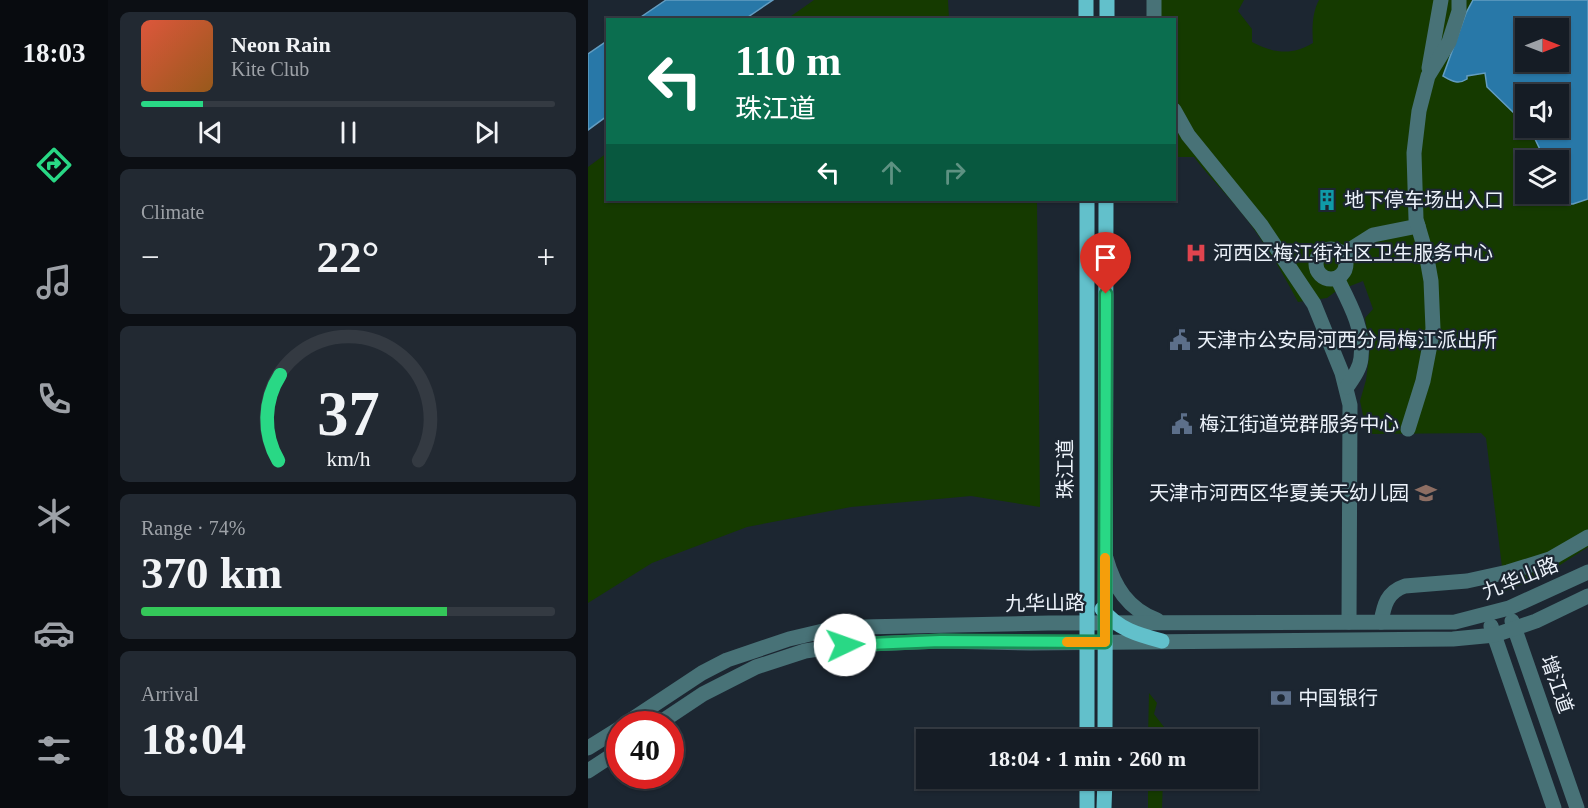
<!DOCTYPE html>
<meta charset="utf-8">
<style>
:root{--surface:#151c25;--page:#222932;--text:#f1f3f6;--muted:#9da1a7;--line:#343a42;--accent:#29d885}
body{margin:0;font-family:"Times New Roman","Noto Sans SC",serif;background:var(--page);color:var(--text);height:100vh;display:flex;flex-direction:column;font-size:22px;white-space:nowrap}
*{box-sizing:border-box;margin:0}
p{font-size:20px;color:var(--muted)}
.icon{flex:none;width:33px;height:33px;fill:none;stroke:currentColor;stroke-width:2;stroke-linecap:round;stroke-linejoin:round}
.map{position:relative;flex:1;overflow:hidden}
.sheet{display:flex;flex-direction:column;gap:12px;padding:12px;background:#0c0f14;width:480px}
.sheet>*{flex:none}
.guide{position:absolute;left:18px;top:18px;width:570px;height:183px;border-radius:0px;box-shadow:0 2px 4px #0004,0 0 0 2px var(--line);background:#0b6e4f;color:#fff;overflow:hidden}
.needle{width:39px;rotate:90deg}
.buttons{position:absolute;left:927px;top:18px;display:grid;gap:12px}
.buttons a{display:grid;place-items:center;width:54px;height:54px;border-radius:0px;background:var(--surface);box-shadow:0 2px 4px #0004,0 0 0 2px var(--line);font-size:30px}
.speed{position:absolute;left:18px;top:711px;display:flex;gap:12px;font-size:30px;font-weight:700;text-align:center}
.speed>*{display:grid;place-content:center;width:78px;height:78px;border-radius:50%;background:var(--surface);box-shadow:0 2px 4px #0004,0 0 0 2px var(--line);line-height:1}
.speed .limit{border:9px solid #d22;background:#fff;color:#111}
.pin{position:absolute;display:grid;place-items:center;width:51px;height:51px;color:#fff;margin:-62px -26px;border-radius:50% 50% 50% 0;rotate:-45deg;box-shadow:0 0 6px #0007}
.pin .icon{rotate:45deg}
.me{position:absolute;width:66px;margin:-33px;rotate:87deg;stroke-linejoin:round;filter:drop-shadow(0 0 4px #0008)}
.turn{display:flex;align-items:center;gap:21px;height:126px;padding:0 30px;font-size:27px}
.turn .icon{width:78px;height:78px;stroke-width:2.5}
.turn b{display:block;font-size:42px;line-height:51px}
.lanes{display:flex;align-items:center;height:57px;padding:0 30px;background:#0003;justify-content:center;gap:30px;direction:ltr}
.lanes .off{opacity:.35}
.big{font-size:45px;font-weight:800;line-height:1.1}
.sheet .card{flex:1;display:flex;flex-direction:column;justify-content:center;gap:9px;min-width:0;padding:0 21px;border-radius:9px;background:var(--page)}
.sheet .dial{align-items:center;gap:0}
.dial svg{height:156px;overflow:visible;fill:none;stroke:var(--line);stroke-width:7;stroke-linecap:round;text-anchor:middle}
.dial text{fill:var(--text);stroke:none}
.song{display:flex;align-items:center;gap:18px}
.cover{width:72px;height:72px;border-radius:9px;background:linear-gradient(135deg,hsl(10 70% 55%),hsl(30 70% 35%))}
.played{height:6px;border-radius:3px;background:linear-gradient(90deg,var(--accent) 15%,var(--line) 15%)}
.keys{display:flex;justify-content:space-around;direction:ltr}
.heat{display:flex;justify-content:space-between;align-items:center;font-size:33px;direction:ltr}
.charge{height:9px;border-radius:4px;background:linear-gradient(90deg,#34c759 74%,var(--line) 0)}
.trip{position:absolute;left:328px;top:729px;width:342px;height:60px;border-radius:0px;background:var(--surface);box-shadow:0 2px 4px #0004,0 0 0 2px var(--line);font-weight:800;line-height:60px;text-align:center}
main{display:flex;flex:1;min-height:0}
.tabs{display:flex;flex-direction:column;width:108px;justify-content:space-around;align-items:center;background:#080b0f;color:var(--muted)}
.tabs .icon{width:42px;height:42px}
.tabs .on{color:var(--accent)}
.tabs b{font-size:27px;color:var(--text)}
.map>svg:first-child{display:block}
</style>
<main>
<nav class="tabs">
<b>18:03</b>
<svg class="icon on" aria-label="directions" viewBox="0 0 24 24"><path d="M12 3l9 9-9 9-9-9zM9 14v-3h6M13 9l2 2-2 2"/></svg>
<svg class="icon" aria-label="music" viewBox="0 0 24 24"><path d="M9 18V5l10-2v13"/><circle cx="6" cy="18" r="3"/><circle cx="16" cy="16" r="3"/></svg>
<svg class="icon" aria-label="phone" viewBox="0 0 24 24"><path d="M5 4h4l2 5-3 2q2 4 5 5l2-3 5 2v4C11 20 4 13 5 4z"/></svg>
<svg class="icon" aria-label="climate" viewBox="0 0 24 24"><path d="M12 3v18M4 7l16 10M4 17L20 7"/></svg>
<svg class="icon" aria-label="car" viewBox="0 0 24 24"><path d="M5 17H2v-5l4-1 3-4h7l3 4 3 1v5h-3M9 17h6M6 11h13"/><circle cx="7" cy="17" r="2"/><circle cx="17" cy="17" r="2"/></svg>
<svg class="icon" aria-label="filters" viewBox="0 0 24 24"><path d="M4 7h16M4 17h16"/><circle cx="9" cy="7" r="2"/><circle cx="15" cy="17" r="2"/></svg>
</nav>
<section class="sheet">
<div class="card">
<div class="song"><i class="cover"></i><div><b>Neon Rain</b><p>Kite Club</p></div></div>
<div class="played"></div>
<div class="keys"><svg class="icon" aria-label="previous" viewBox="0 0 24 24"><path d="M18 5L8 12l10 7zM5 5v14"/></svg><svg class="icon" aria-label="pause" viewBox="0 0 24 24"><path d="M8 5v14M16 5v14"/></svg><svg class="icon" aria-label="next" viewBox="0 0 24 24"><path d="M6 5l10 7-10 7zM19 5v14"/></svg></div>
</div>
<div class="card"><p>Climate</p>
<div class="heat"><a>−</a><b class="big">22°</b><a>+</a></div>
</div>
<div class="card dial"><svg viewBox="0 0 100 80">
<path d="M14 69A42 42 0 1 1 86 69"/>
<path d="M14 69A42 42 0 0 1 15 25" stroke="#29d885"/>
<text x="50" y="56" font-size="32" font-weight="700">37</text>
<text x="50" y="72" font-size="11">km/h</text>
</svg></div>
<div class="card"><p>Range · 74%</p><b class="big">370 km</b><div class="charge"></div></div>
<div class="card"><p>Arrival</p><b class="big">18:04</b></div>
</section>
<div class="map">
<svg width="1000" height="808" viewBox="0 0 1000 808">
<rect width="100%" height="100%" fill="#1c2631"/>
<g fill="#153a00" fill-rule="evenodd">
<path d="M 226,0 L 360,0 L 361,19 L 199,19 Z"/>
<path d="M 559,0 L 656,0 L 650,11 L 664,29 L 664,42 C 685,53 704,56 725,43 C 724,29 724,13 731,0 L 1000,0 L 1000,547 L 955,576 L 917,591 L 898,438 L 893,433 L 779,434 L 772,401 L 778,380 L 782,349 L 777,318 L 785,309 L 775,281 L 747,292 L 739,298 L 710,302 C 693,270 675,239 652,211 C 637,192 620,176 606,157 L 587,157 L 586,20 L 559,19 ZM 938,28 L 970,28 L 970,62 L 938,62 ZM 938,94 L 970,94 L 970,128 L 938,128 ZM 938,160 L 970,160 L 970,194 L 938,194 Z"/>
<path d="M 19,153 L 20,200 L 449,200 L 452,507 L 383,496 L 263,507 L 159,527 L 64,563 L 0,603 L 0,167 Z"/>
<path d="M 561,693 L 569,703 L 566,714 L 576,727 L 576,739 L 560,739 Z"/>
<path d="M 560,779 L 575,779 L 574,808 L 560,808 Z"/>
</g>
<g fill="#2878a8" stroke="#639dc1" stroke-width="1.5" fill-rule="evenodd">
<path d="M 78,0 L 185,0 L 157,19 L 50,19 Z"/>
<path d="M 885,0 L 1000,0 L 1000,199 L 985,204 L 971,204 L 966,199 L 965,194 L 970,194 L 970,160 L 957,160 L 946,137 L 938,128 L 970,128 L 970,94 L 938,94 L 937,127 L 926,117 L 928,115 L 899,87 L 897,73 L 879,76 L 879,79 C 870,85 864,81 855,76 L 878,13 ZM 938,28 L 970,28 L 970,62 L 938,62 Z"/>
<path d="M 19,41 L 19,116 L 0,130 L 0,54 Z"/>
</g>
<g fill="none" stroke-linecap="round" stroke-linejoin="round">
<g stroke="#487277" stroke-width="15">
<path d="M 566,0 L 566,20"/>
<path d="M 841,68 L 853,0"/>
<path d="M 586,110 L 600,135 L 673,225 L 726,304 L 754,373 L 762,405 L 761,622"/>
<circle cx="743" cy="264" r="15"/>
<path d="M 755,254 L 785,235 L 830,226"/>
<path d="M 749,278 C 761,302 777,330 773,358 C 772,369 765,378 759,387"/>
<path d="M 820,429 L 835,381 L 845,329 L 843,281 L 838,253 L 828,219 L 826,153 L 831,111 L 840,76 L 861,42 L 871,11 L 871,0"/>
<path d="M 793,622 C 796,605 799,592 817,586 L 879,581 L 920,572 L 962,559 L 1000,537"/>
</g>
<g stroke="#487277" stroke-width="15">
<path d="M 518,558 C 526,587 540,609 569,620"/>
<path d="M 924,621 L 989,808"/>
<path d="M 903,626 L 966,808"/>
<path d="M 37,724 L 114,673 L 139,660 L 201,639 L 235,631 L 274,627 L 461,623 L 867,622 L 921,608 L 1000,572"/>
<path d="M 70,724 L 115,694 L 168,667 L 217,651 L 257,645 L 353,641 L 443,643 L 865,639 L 907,635 L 948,621 L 1000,596"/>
<path d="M 0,748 L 32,728"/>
<path d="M 0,771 L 32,750"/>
</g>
<g stroke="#62c0cb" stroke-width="15">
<path d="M 498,0 L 498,20"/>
<path d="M 519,20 L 519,0"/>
<path d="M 514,609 C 529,629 551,635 574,641"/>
<path d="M 499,740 L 499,200"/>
<path d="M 517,740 L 518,200"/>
<path d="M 499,808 L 499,778"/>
<path d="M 516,808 L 517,778"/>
</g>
</g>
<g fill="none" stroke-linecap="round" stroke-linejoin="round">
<defs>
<path id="route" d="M 257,645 L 352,641 L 517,642 L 518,294"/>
</defs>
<use href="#route" stroke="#1b8c56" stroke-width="15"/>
<use href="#route" stroke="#29d885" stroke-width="10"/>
<path stroke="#f59e0b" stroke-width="10" d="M 479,642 L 517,642 L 517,558"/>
</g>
<defs>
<symbol id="building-bare" viewBox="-9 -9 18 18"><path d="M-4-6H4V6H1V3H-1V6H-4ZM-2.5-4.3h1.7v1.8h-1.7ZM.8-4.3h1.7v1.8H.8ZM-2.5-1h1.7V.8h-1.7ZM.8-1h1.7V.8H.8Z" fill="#0f9aa8" stroke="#1c2631" stroke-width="2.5" paint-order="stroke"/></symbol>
<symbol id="hospital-bare" viewBox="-9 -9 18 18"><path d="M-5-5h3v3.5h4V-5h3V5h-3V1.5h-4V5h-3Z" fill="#e0444e" stroke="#1c2631" stroke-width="2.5" paint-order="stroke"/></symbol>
<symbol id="civic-bare" viewBox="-9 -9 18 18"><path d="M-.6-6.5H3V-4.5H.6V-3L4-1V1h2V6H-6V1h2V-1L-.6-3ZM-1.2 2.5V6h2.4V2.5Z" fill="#5c6f8a" stroke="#1c2631" stroke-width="2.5" paint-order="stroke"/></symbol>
<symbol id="school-bare" viewBox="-9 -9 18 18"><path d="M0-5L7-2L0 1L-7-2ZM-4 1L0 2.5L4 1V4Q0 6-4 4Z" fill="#8d6e63" stroke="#1c2631" stroke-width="2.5" paint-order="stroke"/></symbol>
<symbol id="bank-bare" viewBox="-9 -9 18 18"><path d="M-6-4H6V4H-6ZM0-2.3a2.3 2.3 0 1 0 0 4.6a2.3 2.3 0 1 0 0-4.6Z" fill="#5c6f8a" stroke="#1c2631" stroke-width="2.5" paint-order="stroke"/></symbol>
</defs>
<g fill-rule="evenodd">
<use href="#building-bare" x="724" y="185" width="30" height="30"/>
<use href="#hospital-bare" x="593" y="238" width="30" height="30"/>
<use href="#civic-bare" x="577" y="325" width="30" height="30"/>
<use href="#civic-bare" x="579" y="409" width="30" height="30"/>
<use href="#school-bare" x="823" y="478" width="30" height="30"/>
<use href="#bank-bare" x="678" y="683" width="30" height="30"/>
</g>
<g text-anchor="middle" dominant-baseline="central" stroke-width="4.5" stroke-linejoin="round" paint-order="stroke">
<g font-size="20" fill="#ecf2fa" stroke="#1c2631" text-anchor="start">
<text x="756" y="200">地下停车场出入口</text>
<text x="625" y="253">河西区梅江街社区卫生服务中心</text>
<text x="609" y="340">天津市公安局河西分局梅江派出所</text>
<text x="611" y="424">梅江街道党群服务中心</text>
<text x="821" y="493" text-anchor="end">天津市河西区华夏美天幼儿园</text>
<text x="710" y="698">中国银行</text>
</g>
<g font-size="20" fill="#ecf2fa" stroke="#1c2631">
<text transform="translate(477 469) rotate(-90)">珠江道</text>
<text transform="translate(932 578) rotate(-22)">九华山路</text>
<text transform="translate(457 603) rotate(-1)">九华山路</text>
<text transform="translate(969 684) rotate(71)">增江道</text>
</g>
</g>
</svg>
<div class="buttons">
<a><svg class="needle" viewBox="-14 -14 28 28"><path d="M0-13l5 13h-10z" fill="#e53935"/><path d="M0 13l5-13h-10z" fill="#9da1a7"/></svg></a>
<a><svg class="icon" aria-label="sound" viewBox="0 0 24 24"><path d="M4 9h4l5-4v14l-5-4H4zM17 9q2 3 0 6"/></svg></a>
<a><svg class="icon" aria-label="layers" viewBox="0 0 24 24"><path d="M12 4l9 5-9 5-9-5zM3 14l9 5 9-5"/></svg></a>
</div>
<div class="speed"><div class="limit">40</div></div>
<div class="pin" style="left:518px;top:294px;background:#d93025"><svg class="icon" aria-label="arrive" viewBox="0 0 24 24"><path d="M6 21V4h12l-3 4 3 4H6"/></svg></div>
<svg class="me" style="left:257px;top:645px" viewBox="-20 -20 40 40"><circle r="19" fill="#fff"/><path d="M0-13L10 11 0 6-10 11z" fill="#29d885"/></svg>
<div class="trip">18:04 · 1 min · 260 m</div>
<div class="guide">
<div class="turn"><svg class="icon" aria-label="left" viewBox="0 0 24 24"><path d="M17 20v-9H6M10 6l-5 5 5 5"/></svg><div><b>110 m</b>珠江道</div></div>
<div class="lanes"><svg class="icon" aria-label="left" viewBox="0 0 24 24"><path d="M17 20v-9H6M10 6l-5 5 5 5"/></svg><svg class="icon off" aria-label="ahead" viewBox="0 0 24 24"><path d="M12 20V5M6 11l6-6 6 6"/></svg><svg class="icon off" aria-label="right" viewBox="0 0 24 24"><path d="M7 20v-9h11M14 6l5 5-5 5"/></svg></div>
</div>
</div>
</main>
